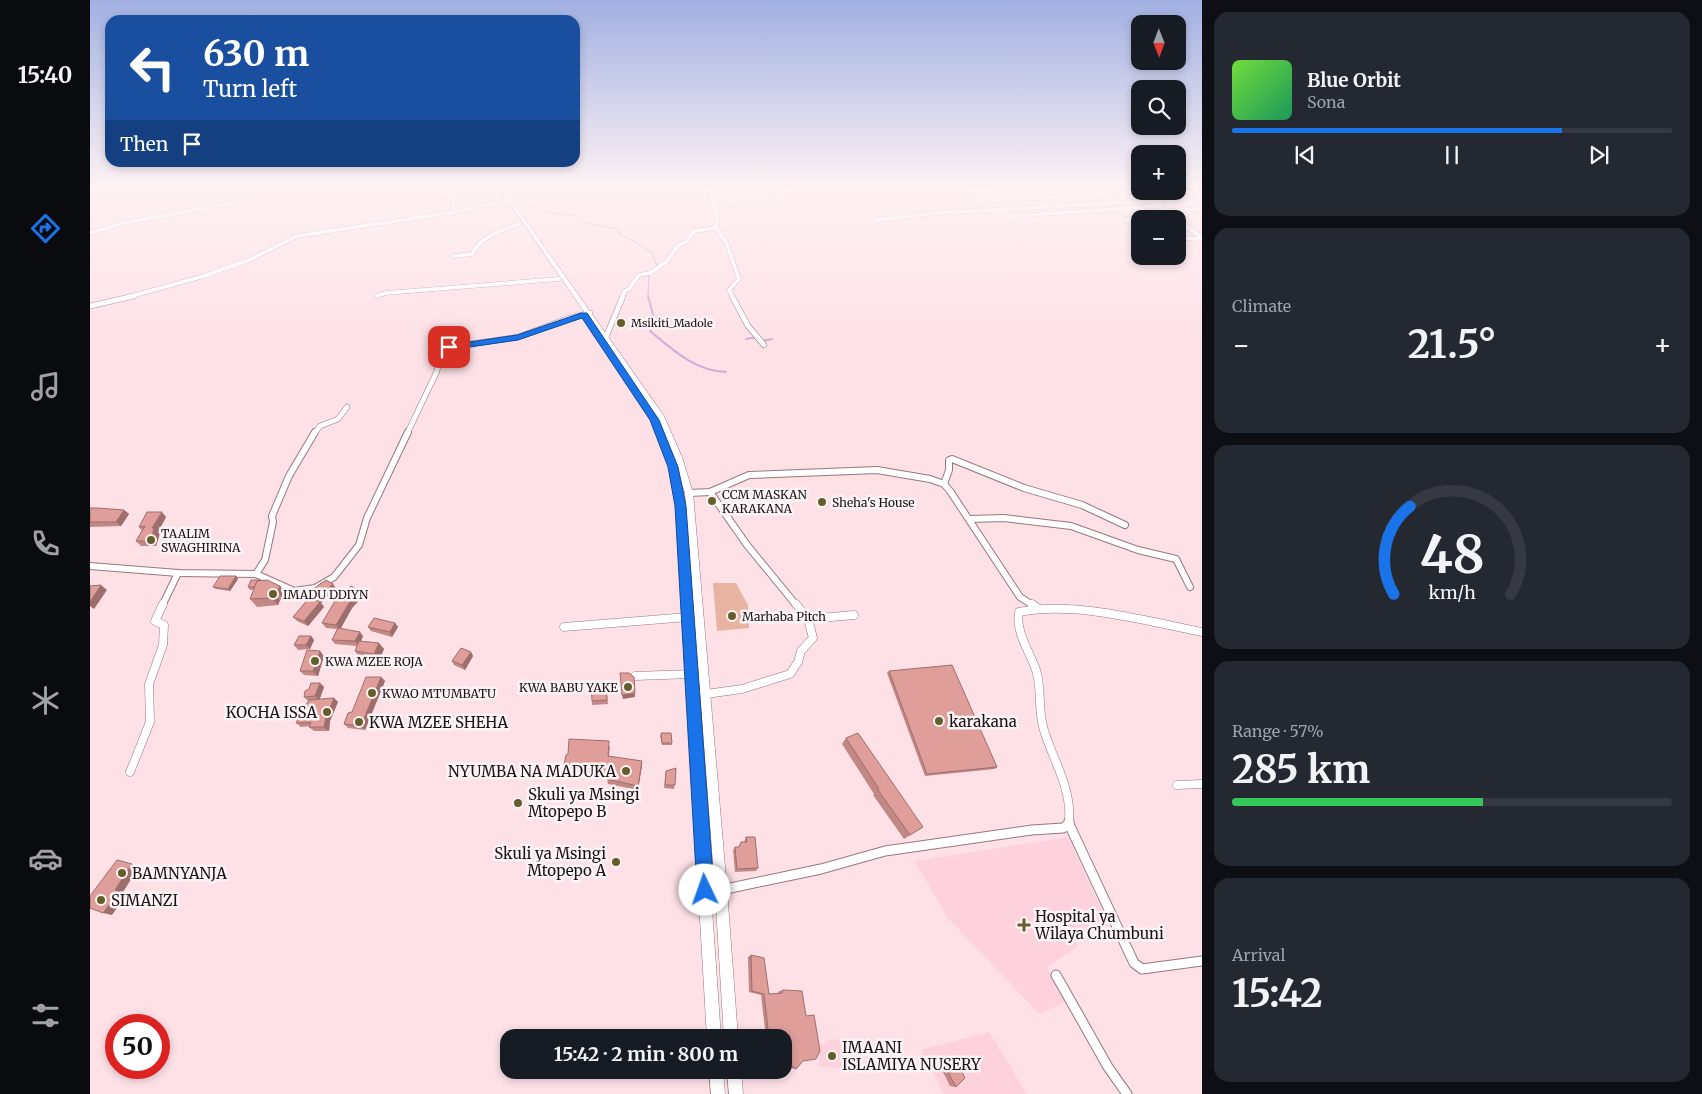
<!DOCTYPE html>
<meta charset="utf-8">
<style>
:root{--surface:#171b24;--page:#242831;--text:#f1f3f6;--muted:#9ea1a6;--line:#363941;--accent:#1a73e8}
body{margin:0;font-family:Merriweather,serif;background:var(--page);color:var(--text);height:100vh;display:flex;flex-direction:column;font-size:19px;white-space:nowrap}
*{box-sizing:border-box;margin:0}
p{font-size:16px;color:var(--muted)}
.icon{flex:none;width:28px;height:28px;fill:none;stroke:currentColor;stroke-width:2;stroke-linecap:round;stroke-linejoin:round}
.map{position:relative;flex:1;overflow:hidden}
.panel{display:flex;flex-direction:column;gap:12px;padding:12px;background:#0d0f14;width:500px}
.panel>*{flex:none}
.banner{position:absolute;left:15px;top:15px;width:475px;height:152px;border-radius:15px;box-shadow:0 2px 8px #0003;background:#1a4fa0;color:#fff;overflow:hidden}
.needle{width:32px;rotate:179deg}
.controls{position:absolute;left:1041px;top:15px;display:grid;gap:10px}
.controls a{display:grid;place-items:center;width:55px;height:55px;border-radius:10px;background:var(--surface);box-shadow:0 2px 8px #0003;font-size:25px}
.speed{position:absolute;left:15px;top:1014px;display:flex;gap:10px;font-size:25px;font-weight:700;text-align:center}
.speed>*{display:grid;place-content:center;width:65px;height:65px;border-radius:50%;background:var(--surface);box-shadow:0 2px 8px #0003;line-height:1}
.speed .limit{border:8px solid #d22;background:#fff;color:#111}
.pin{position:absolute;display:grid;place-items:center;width:42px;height:42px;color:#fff;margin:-21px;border-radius:10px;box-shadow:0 2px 8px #0006}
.me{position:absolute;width:55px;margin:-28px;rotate:357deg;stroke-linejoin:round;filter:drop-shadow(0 0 4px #0008)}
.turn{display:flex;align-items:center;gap:18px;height:105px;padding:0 15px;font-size:22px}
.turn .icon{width:65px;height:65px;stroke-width:2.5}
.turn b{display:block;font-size:35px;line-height:42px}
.then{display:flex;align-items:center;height:48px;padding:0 15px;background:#0003;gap:10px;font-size:19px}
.big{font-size:38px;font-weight:700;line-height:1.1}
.panel .tile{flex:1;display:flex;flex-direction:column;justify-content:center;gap:8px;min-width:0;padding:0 18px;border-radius:15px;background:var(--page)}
.panel .dial{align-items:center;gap:0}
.dial svg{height:130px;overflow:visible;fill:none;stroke:var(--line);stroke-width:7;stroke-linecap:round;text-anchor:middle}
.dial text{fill:var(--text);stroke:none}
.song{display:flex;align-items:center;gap:15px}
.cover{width:60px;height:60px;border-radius:8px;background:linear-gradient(135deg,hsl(100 70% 55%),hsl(150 70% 35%))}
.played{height:5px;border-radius:2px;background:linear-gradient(90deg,var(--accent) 75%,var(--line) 75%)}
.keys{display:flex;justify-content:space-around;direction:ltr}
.heat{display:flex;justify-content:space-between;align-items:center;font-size:28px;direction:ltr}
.charge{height:8px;border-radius:4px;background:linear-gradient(90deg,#34c759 57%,var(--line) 0)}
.trip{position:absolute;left:410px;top:1029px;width:292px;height:50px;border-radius:15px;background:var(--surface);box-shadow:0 2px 8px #0003;font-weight:700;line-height:50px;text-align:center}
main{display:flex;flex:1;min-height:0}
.menu{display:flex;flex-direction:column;width:90px;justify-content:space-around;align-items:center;background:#090b0e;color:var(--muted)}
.menu .icon{width:35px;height:35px}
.menu .on{color:var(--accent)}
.menu b{font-size:22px;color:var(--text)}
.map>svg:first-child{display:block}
</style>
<main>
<nav class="menu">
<b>15:40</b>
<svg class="icon on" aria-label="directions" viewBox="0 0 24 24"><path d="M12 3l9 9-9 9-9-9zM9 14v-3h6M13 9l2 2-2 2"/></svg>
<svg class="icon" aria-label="music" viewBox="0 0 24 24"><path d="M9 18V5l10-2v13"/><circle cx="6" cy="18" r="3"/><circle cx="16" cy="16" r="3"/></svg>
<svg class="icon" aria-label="phone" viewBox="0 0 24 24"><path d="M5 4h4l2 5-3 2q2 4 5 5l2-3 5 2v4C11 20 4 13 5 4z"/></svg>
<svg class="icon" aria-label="climate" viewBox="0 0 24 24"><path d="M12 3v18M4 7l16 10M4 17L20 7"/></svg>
<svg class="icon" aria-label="car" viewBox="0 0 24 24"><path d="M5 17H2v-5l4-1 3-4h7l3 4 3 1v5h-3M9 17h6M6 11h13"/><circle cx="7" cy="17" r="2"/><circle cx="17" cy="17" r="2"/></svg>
<svg class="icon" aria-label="filters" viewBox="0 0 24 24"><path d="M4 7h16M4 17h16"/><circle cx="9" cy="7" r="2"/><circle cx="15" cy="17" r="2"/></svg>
</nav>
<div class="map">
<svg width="1112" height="1094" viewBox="0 0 1112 1094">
<rect width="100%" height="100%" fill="#fde1e7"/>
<g fill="#fed2dc">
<path d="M 978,837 L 1018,923 L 980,930 L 988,946 L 957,967 L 976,1002 L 949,1014 L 857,917 L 825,861 Z"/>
<path d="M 899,1032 L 937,1094 L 854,1094 L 831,1050 Z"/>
<path d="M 753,1039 L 757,1068 L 729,1067 L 728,1045 L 736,1043 L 739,1040 Z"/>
</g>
<path fill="#e8b4a1" d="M 623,583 L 646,583 L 658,605 L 659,628 L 627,631 Z"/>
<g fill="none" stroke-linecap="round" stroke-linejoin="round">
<g stroke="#d7abd8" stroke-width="1">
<path d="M 871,188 L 885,203"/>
<path d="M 432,209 L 446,207 L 457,212 L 489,216 L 492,222 L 528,229 L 530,235 C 543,238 550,247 562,252 L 567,266 L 563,269"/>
<path d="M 558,297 L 559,272"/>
</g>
<g stroke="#d7abd8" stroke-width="2">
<path d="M 558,296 L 565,322 L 560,331 C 583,350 605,371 636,372"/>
<path d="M 656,339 L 667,337"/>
<path d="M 673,341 L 682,339"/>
</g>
<defs>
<g id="minor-far4">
<path d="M 620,188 L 627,218 L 626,228 L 636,242 L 649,279 L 639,290 L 643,297"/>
<path d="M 876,191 L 904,191 L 914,199"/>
<path d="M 1050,191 L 1112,238"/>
<path d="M 624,200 C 653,199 681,202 707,188"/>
<path d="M 883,200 L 951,198 L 1050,191"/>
<path d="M 1049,208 L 1064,219"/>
<path d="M 1036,209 L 1050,220"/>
<path d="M 912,210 L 921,216 L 1071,206"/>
<path d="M 1079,211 L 1112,209"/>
<path d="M 365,212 L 420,200"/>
<path d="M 786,220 L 846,213 L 1063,201"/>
<path d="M 1035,220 L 1050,220"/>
<path d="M 1088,227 L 1099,227"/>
<path d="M 1041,228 L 1050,228"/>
<path d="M 0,233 L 34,223 L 141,203"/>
<path d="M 1088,238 L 1112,239"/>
<path d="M 364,256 L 382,254 C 391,236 411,231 429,224"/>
<path d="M 286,296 L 296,293 L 469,279"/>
<path d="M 38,297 L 114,276 L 159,260 L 207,236 L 365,212 L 362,199 L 352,188"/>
<path d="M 532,297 L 535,291 L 539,289 L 549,275 L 560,273 L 576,262 L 589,245 L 596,242 L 604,231 L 626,228"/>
</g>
<g id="minor-far3">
<path d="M 642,296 L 658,326 L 674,345"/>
<path d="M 0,306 L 44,296"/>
<path d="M 516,337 L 533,296"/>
<path d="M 224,434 L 230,426 L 248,419 L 257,407"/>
<path d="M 317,434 L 347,371 L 350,352 L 353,348 L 428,337 L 477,319 L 500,313"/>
</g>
<g id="minor-far2">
<path d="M 854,484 L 859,470 L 859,460 L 862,459 L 934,488 L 992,505 L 1035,525"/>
<path d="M 620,492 L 657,545 L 707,606"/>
<path d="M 599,493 L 620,492 L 659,475 L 787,470 L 840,479 L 854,484 L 860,491 L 930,597 L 944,606"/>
<path d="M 879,519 L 914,518 L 981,526 L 1048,550 L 1086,559 L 1100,587"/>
<path d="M 0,566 L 88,573 L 166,574 L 204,591 L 225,588 L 244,577 L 269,545 L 277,518 L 318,432"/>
<path d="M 166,574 L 175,560 L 183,522 L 182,516 L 199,476 L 225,432"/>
<path d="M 72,606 L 88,573"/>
</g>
<g id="minor-far1">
<path d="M 942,604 L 949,609"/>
<path d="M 718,619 L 764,615"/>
<path d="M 474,627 L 598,617"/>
<path d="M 545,676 L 602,674"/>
<path d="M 616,694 L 652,689 L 700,674 L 708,662 L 711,651 L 723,638 L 718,619 L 706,604"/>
<path d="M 40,772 L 60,722 L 59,684 L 73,645 L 74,625 L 65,621 L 73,604"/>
<path d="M 1087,785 L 1112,784"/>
<path d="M 979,822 C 982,787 962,759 953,727 C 948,708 952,689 946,670 C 940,652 925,632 929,612 C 987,601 1055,621 1112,632"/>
</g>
<g id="minor">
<path d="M 979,824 L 1044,963 L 1052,969 L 1112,961"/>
<path d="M 615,890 L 631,890 L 731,869 L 795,851 L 942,830 L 973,828 L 979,824 L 979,821"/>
<path d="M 966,975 L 1018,1067 L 1037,1094"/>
</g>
<g id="secondary">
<path d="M 409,188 L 413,188 L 574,416 L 592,457 L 603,493 L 637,890 L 648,1038 L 634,1038 L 625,890 L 595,493 L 584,457 L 568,418 L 551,395 L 568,419 L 587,467 L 593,491 L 631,1038 L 617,1038 L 585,491 L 579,467 L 560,419 L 530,373 L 531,372 L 535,371 Z"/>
<path d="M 619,1070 L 633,1070 L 635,1094 L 621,1094 Z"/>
<path d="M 637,1070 L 651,1070 L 653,1094 L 639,1094 Z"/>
</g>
</defs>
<use href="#minor-far4" stroke="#97777e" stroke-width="4.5"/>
<use href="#minor-far3" stroke="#97777e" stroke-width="6"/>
<use href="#minor-far2" stroke="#97777e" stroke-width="8"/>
<use href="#minor-far1" stroke="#97777e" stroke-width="9"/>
<use href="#minor" stroke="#97777e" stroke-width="11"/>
<use href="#secondary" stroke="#97777e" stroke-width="1"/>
<use href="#minor-far4" stroke="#fff" stroke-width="4"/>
<use href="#minor-far3" stroke="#fff" stroke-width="5"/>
<use href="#minor-far2" stroke="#fff" stroke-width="6"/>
<use href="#minor-far1" stroke="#fff" stroke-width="8"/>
<use href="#minor" stroke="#fff" stroke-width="9"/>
<use href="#secondary" fill="#fff" fill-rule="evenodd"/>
</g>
<g fill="#c18885">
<path d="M 0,508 L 34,510 L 39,514 L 31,526 L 0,527 Z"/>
<path d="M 76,517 L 68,532 L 70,533 L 66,546 L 51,546 L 46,541 L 52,531 L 49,527 Z"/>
<path d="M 146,576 L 148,579 L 140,591 L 126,589 L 123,587 Z"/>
<path d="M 170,580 L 190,586 L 196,593 L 194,599 L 190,600 L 188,605 L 167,607 L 160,599 L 164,590 L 160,590 L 158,587 Z"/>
<path d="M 243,584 L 246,589 L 231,603 L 234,607 L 218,626 L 207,621 L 203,617 L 219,598 L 216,595 Z"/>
<path d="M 270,591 L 273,596 L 262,608 L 250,629 L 273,636 L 271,641 L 294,649 L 289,660 L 270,658 L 265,651 L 267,646 L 245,644 L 242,640 L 247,629 L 236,628 L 232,623 Z"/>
<path d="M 305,623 L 308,627 L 302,637 L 281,631 L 278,627 Z"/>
<path d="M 221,636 L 224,640 L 220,649 L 208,650 L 204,645 Z"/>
<path d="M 381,652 L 383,656 L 375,670 L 364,665 L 362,661 Z"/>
<path d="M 234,656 L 228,676 L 214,675 L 210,671 Z"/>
<path d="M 799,671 L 907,767 L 905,769 L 835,776 L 797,673 Z"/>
<path d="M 291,677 L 295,681 L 275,730 L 258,728 L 254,724 L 262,712 Z"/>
<path d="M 230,683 L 234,687 L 230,699 L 244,698 L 248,702 L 240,721 L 239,731 L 224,731 L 219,727 L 220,726 L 211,727 L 206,723 L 218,701 L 214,697 L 219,689 Z"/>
<path d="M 516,683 L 518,704 L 502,705 L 502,701 Z"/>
<path d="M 581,733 L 582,745 L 572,745 L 570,735 Z"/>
<path d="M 756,738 L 833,827 L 814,839 L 783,795 L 784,794 L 752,744 Z"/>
<path d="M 520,746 L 519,756 L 552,765 L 548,790 L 518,784 L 517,779 L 501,777 L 499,769 L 475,770 L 474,765 Z"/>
<path d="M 586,768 L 584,789 L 574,788 L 576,771 Z"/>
<path d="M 656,837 L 668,868 L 666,871 L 645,872 L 643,850 L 645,847 L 649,847 L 654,842 Z"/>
<path d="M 661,955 L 679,994 L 688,993 L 689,991 L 693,990 L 713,1061 L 706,1069 L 701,1068 L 696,1064 L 694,1038 L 676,1038 L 671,995 L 659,992 L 658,957 Z"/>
<path d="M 859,1057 L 864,1057 L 866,1087 L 860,1086 L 847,1060 Z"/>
</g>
<g fill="#9d6f6c">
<path d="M 34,510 L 39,514 L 31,526 L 26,522 Z"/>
<path d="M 72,512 L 76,517 L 68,532 L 70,533 L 66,546 L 61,541 L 62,528 Z"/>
<path d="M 146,576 L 148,579 L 140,591 L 138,589 Z"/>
<path d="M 243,584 L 246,589 L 231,603 L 234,607 L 218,626 L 214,621 L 226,600 Z"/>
<path d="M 11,585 L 17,590 L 4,609 L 0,606 L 0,602 Z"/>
<path d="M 190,586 L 196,593 L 194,599 L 187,592 Z"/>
<path d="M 270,591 L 273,596 L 262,608 L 250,630 L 246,625 L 259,603 Z"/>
<path d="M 184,593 L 190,600 L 188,605 L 182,598 Z"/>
<path d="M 305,623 L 308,627 L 302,637 L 300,632 Z"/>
<path d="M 270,632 L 273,636 L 269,646 L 265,641 Z"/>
<path d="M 221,636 L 224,640 L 220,649 L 216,645 Z"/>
<path d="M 289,643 L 294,649 L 289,660 L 284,654 Z"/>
<path d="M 230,651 L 234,656 L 228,676 L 223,671 Z"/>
<path d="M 381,652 L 383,656 L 375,670 L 372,665 Z"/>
<path d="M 291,677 L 295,681 L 275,730 L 271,726 Z"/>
<path d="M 230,683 L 234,687 L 229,700 L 225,696 Z"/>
<path d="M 545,693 L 545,697 L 533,699 L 532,695 Z"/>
<path d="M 244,698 L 248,702 L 240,721 L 239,731 L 234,727 L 236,717 Z"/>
<path d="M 552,761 L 552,765 L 548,790 L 548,786 Z"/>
<path d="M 42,864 L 49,867 L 33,892 L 35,893 L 29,902 L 31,902 L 22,915 L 13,913 L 25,890 Z"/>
</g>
<g fill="#e09e9b" stroke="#9d6f6c">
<path d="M 0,508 L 7,508 L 34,510 L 26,522 L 0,522 Z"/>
<path d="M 57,512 L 72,512 L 62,528 L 64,528 L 61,541 L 46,541 L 55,526 L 49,527 Z"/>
<path d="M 130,576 L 146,576 L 138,589 L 123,587 Z"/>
<path d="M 161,580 L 170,580 L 170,581 L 167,581 L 165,587 L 158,587 Z"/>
<path d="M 177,580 L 190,586 L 187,592 L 184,593 L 182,598 L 160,599 L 167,581 Z"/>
<path d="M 236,580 L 243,584 L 226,600 L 230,602 L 214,621 L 203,617 L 220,597 L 216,595 L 227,586 Z"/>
<path d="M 11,585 L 0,602 L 0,586 Z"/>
<path d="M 261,586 L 270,591 L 259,603 L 246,625 L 232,623 L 245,601 Z"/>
<path d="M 284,618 L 305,623 L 300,632 L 278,627 Z"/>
<path d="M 248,628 L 270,632 L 265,641 L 242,640 Z"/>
<path d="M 209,636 L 221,636 L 216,645 L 204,645 Z"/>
<path d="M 269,641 L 289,643 L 284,654 L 265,651 Z"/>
<path d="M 371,648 L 381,652 L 372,665 L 362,661 Z"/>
<path d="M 217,650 L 230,651 L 223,671 L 210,671 Z"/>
<path d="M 862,665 L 907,767 L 837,774 L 799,671 Z"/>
<path d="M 530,673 L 539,673 L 544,677 L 545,693 L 532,695 Z"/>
<path d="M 276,677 L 291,677 L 271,726 L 254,724 L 258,713 L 262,712 Z"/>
<path d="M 221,683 L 230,683 L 225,696 L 214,697 L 215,691 L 219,689 Z"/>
<path d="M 516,683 L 517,700 L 502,701 L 501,684 Z"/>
<path d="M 244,698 L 236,717 L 234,727 L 219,727 L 221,722 L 206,723 L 219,700 Z"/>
<path d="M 571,733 L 581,733 L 582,743 L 572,743 Z"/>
<path d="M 768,733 L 833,827 L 820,835 L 788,790 L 789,789 L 756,738 Z"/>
<path d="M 479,739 L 519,741 L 518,756 L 552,761 L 548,786 L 517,779 L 518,775 L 500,772 L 499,764 L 474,765 L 476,755 L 478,754 Z"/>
<path d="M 586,768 L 585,785 L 575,785 L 576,771 Z"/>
<path d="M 656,837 L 665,837 L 668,868 L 647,869 L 645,847 L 649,847 L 651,842 L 657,842 Z"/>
<path d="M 27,860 L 42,864 L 25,890 L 27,891 L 21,900 L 22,901 L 13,913 L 0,908 L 0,896 Z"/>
<path d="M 661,955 L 674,958 L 679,994 L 692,993 L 693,990 L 712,991 L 716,1016 L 724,1015 L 730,1051 L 726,1059 L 713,1061 L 706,1069 L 699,1064 L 694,1064 L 694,1038 L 679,1038 L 674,994 L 662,991 Z"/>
<path d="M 864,1057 L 875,1078 L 866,1087 L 852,1061 Z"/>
</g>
<linearGradient id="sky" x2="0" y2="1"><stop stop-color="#a1b0e2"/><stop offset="0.55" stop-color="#fef2f4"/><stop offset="1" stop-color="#fef2f4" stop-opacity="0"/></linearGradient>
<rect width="1112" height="341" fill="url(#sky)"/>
<path fill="#1a73e8" stroke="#114b97" d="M 491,313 L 497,313 L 569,420 L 588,467 L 596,506 L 624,890 L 621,896 L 615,898 L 610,896 L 607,890 L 585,506 L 578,467 L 560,420 L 492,318 L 428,340 L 359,350 L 354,347 L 359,345 L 427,335 Z"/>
<g fill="#675d2a" stroke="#fcf4f6" stroke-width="2">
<circle cx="531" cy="323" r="5"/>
<circle cx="622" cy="501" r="5"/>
<circle cx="732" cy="502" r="5"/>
<circle cx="61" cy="540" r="5"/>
<circle cx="183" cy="594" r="5"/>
<circle cx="642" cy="616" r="5"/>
<circle cx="225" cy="661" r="5"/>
<circle cx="538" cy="687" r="5"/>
<circle cx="282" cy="693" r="5"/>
<circle cx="237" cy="712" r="5"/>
<circle cx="849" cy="721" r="5"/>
<circle cx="269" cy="722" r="5"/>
<circle cx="536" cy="771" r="5"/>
<circle cx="428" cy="803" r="5"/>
<circle cx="526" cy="862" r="5"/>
<circle cx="32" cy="873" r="5"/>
<circle cx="11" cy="900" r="5"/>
<path d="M931.5 917.5h5v5h5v5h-5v5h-5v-5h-5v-5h5z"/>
<circle cx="742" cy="1056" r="5"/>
</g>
<g text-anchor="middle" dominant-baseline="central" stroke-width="5" stroke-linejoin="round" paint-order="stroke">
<g font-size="11" fill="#1d1114" stroke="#fcf4f6" text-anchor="start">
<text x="541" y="323">Msikiti_Madole</text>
</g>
<g font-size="12" fill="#1d1114" stroke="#fcf4f6" text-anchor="start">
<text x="632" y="494">CCM MASKAN<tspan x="632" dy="14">KARAKANA</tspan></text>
<text x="742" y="502">Sheha's House</text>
<text x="71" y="533">TAALIM<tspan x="71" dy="14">SWAGHIRINA</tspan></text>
<text x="193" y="594">IMADU DDIYN</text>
<text x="652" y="616">Marhaba Pitch</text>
<text x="235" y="661">KWA MZEE ROJA</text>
<text x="528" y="687" text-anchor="end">KWA BABU YAKE</text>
<text x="292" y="693">KWAO MTUMBATU</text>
</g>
<g font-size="15" fill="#1d1114" stroke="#fcf4f6" text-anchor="start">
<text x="227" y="712" text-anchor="end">KOCHA ISSA</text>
<text x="859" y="721">karakana</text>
<text x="279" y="722">KWA MZEE SHEHA</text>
<text x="526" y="771" text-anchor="end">NYUMBA NA MADUKA</text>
<text x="438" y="794">Skuli ya Msingi<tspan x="438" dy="17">Mtopepo B</tspan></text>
<text x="516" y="853" text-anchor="end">Skuli ya Msingi<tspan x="516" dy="17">Mtopepo A</tspan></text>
<text x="42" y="873">BAMNYANJA</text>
<text x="21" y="900">SIMANZI</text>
<text x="945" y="916">Hospital ya<tspan x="945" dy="17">Wilaya Chumbuni</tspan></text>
<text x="752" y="1047">IMAANI<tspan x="752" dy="17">ISLAMIYA NUSERY</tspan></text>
</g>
</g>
</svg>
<div class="controls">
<a><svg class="needle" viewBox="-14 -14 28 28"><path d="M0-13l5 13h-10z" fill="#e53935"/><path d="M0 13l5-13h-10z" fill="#9ea1a6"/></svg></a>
<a><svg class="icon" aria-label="search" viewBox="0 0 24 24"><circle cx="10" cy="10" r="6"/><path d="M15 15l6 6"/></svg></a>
<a>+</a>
<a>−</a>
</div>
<div class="speed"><div class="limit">50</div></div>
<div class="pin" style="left:359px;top:347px;background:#d93025"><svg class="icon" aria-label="arrive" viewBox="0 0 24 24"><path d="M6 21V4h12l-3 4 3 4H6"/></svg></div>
<svg class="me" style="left:615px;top:890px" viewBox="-20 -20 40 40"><circle r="19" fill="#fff"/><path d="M0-13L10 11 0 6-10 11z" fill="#1a73e8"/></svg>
<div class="trip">15:42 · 2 min · 800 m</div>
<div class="banner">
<div class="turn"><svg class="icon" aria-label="left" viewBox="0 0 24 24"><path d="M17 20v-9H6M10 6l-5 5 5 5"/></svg><div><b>630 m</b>Turn left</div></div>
<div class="then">Then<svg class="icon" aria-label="arrive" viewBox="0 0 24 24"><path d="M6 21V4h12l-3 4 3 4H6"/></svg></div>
</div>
</div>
<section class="panel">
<div class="tile">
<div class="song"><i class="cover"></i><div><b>Blue Orbit</b><p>Sona</p></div></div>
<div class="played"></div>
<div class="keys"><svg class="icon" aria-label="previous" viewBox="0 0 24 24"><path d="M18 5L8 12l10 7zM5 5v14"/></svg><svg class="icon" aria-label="pause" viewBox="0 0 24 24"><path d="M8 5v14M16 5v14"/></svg><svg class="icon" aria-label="next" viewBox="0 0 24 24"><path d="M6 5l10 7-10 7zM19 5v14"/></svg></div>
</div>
<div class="tile"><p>Climate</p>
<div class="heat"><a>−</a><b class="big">21.5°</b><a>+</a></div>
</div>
<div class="tile dial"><svg viewBox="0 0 100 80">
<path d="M14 69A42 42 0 1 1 86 69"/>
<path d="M14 69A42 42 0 0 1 24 15" stroke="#1a73e8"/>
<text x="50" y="56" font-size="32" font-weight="700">48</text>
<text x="50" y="72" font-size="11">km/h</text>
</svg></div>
<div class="tile"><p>Range · 57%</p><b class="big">285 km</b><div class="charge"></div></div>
<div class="tile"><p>Arrival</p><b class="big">15:42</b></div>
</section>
</main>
